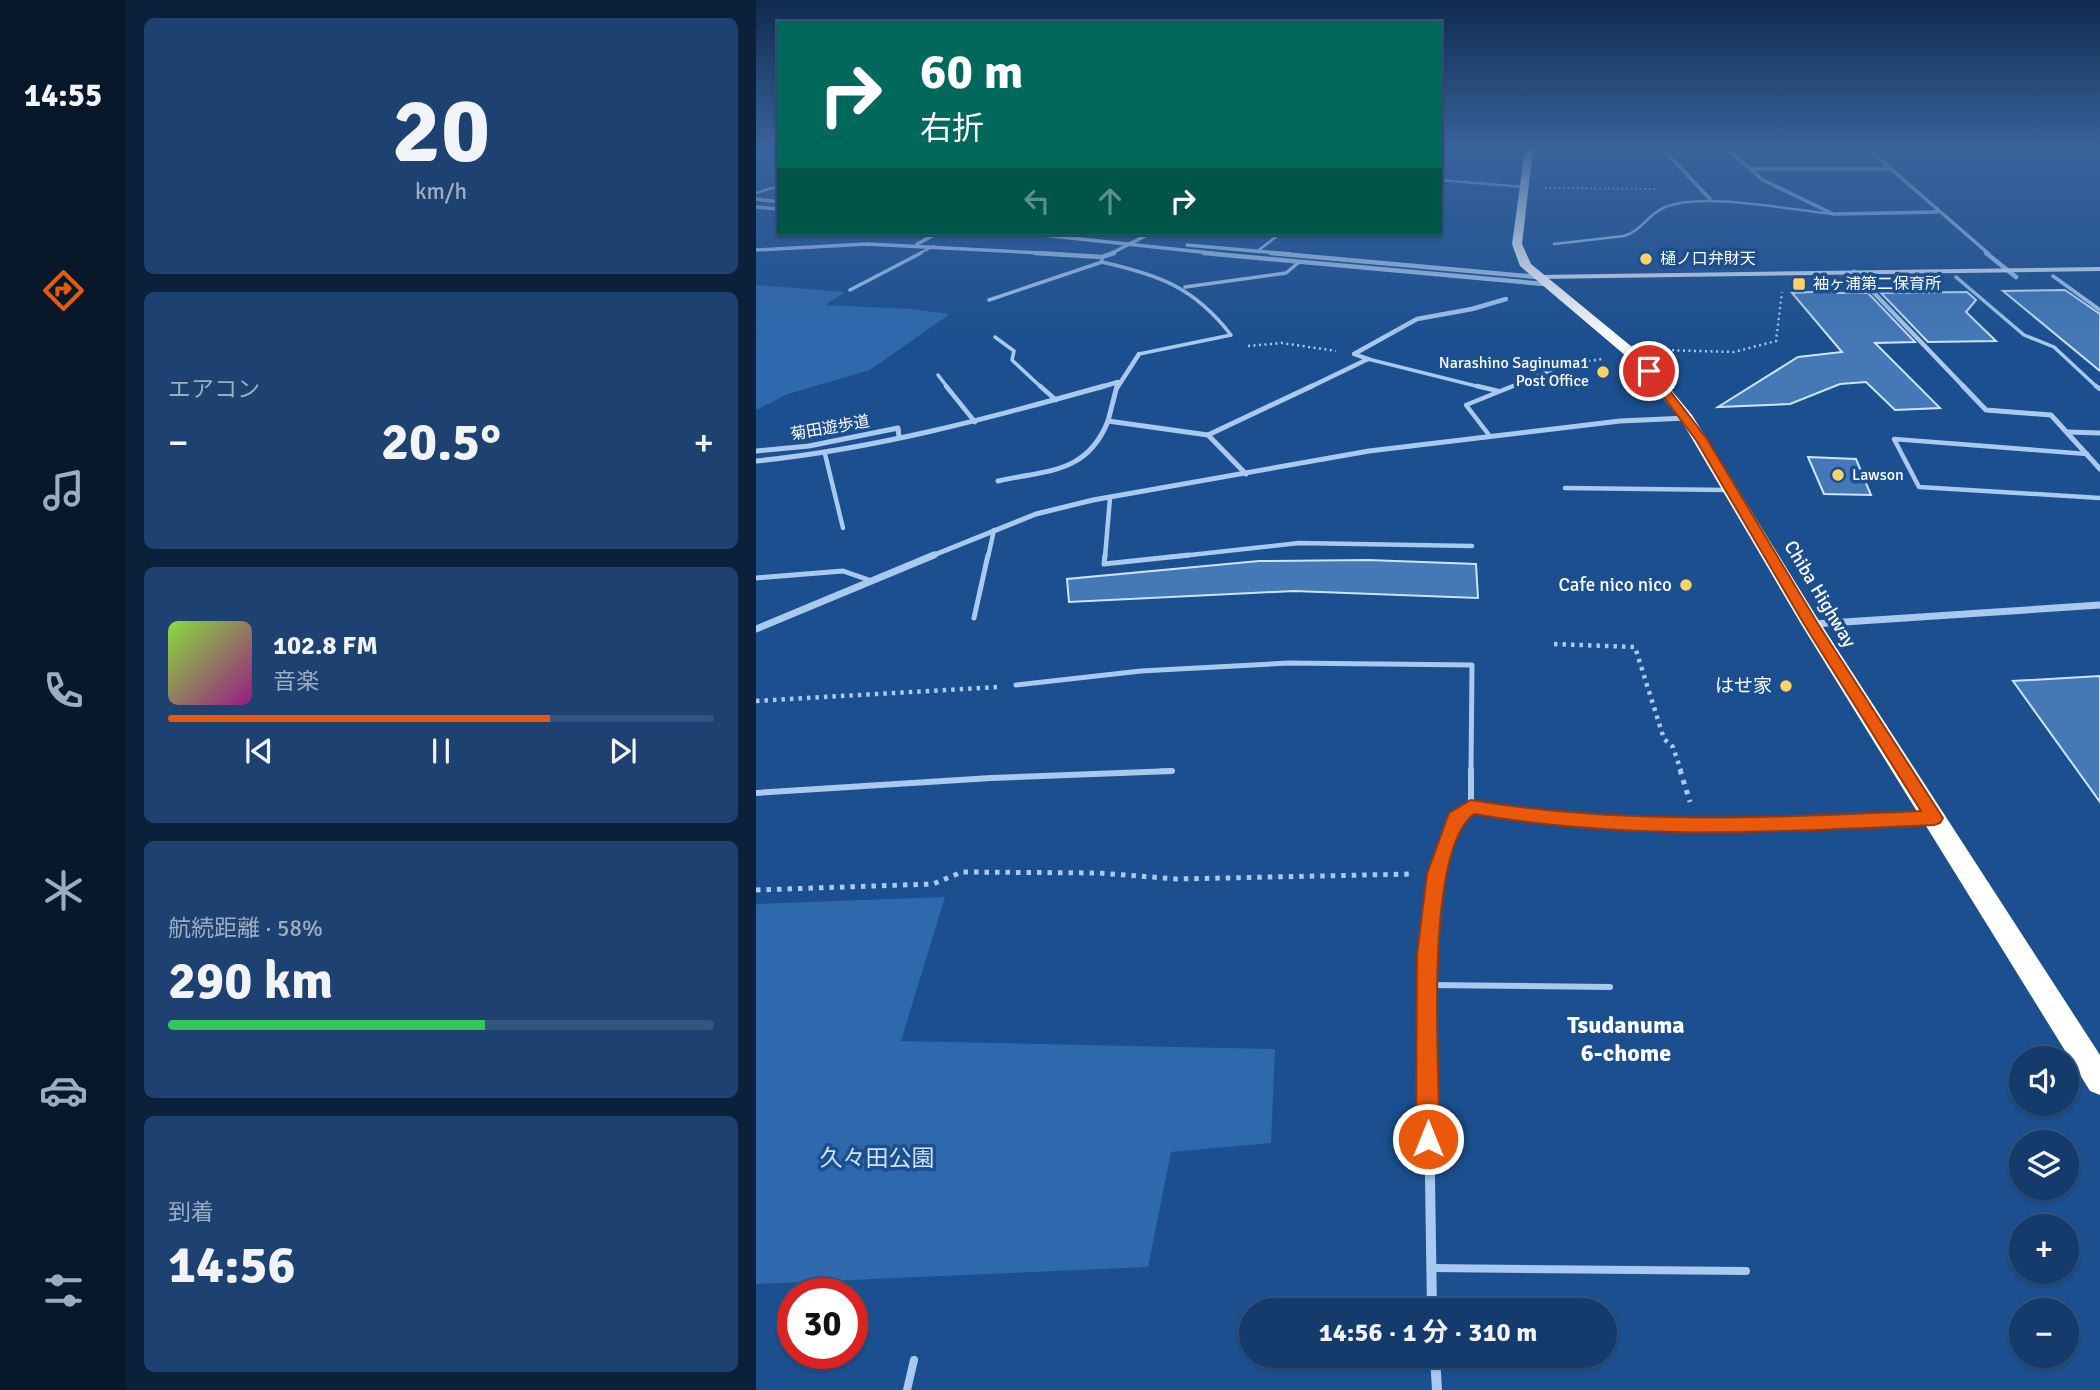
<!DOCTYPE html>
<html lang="ja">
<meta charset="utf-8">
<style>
:root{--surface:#143b6b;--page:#1d4271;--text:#f1f3f6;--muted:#9dadc1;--line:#33557e;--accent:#ea580c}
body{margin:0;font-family:Signika,"Noto Sans JP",sans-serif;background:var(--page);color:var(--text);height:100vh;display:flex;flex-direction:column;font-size:26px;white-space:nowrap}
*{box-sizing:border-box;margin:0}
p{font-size:23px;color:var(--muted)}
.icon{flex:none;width:38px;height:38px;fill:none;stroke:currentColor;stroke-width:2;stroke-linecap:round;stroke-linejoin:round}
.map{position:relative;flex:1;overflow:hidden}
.drawer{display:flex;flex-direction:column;gap:18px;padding:18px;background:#0b203b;width:630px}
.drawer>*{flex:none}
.banner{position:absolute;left:21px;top:21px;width:665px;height:214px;border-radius:0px;box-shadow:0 2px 5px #0004,0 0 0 2px var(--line);background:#00695c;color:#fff;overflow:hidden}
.controls{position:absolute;left:1253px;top:1046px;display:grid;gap:14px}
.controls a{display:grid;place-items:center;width:70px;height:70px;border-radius:50%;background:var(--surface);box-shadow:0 2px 5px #0004,0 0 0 2px var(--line);font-size:35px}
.speed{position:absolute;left:21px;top:1278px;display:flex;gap:14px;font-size:35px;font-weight:700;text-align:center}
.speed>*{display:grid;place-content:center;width:91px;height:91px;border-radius:50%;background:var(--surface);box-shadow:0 2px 5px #0004,0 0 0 2px var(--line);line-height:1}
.speed .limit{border:10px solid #d22;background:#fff;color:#111}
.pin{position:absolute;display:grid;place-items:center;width:60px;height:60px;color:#fff;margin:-30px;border:4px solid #fff;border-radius:50%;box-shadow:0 2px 7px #0007}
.me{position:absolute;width:77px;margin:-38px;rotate:0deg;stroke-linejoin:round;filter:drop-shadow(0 0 5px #0008)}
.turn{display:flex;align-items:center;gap:24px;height:147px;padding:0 28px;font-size:32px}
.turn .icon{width:91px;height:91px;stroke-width:2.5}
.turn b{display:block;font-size:49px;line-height:60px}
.lanes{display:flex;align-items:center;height:66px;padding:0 28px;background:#0003;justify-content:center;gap:35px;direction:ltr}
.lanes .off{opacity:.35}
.big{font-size:52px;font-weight:700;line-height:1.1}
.drawer .card{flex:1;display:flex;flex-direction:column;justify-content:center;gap:10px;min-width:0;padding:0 24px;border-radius:10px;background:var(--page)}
.drawer .dial{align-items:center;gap:0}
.dial b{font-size:91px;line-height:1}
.song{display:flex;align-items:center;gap:21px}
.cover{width:84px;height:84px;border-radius:10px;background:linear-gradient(135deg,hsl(90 70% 55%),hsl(310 70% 35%))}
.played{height:7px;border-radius:4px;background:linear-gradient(90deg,var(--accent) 70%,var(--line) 70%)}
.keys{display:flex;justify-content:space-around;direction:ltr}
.heat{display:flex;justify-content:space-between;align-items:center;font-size:38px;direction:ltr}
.charge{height:10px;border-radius:5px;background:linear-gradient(90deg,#34c759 58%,var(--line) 0)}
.trip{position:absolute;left:483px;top:1298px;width:378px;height:70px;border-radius:35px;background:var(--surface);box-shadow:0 2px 5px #0004,0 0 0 2px var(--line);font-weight:700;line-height:70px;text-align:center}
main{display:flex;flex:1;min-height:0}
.tabs{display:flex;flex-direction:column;width:126px;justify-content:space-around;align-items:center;background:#08182b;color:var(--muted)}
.tabs .icon{width:49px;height:49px}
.tabs .on{color:var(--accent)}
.tabs b{font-size:32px;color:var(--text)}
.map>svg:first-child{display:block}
</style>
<main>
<nav class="tabs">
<b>14:55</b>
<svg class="icon on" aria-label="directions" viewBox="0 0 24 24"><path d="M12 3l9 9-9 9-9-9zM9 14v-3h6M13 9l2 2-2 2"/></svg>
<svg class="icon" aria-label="music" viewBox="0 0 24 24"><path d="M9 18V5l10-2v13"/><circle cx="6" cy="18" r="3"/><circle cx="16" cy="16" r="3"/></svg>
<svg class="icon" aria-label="phone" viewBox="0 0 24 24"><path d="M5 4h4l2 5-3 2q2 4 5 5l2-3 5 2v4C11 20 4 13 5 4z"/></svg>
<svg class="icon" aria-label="climate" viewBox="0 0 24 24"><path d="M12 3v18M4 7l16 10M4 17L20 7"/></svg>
<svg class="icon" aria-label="car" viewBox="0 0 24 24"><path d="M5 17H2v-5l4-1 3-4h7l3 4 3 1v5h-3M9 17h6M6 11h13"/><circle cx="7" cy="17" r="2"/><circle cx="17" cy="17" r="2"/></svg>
<svg class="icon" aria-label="filters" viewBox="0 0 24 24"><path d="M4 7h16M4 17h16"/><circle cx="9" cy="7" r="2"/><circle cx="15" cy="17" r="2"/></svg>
</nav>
<section class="drawer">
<div class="card dial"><b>20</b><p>km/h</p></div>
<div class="card"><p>エアコン</p>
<div class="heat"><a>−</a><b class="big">20.5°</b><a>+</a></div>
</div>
<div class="card">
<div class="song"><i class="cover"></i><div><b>102.8 FM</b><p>音楽</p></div></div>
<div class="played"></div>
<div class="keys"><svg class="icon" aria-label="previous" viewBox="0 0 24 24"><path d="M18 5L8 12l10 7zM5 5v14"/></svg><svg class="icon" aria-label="pause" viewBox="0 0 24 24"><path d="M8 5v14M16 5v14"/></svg><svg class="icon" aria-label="next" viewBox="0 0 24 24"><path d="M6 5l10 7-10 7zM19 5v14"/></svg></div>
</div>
<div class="card"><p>航続距離 · 58%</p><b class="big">290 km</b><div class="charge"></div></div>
<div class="card"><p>到着</p><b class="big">14:56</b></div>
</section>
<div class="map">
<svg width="1344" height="1390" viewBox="0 0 1344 1390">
<rect width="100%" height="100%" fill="#1b4f8f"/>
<g fill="#2e69ad">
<path d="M 0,285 L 89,292 L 69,305 L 155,309 L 194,314 L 114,370 L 32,394 L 0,410 Z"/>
<path d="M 189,897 L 145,1041 L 519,1049 L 515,1143 L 415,1152 L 392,1267 L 0,1284 L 0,904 Z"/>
</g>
<g fill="#4478b7" stroke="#cfe3fa" stroke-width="2">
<path d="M 1309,290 L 1344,314 L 1344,371 L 1247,291 Z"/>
<path d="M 1077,291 L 1079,293 L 1112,293 L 1159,342 L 1119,343 L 1184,408 L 1139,410 L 1110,382 L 1084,384 L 1034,404 L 962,407 L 1042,357 L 1086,352 L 1036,293 Z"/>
<path d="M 1211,292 L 1220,300 L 1210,312 L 1240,341 L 1172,342 L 1125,293 Z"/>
<path d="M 1052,457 L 1100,459 L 1115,495 L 1068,494 Z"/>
<path d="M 612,560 L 720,564 L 722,598 L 538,591 L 313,602 L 311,579 L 503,561 Z"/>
<path d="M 1344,676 L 1344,802 L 1257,681 Z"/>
</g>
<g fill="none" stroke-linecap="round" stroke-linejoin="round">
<path stroke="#a9c9ee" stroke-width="2" stroke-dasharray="2 2.5" stroke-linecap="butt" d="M 789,188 L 899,189"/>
<g stroke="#a9c9ee" stroke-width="2.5" stroke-dasharray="2 3.5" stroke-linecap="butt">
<path d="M 492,346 L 526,343 L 580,351"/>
<path d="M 905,350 L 978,352 L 1020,341 L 1026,292"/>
<path d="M 827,362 L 846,359"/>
</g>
<g stroke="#a9c9ee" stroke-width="4.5" stroke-dasharray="3.5 5" stroke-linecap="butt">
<path d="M 798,644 L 879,647 L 908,739 L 917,747 L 925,771"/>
<path d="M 0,701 L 241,687"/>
</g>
<g stroke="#a9c9ee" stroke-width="5" stroke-dasharray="4.5 6" stroke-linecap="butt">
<path d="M 924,770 L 934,802"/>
<path d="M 0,890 L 177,884 L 206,872 L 343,873 L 421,879 L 658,874"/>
</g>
<g stroke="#a9c9ee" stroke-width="2.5">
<path d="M 684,180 L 767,187"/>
<path d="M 0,193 L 23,186"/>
<path d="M 798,244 L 868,236 C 885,231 892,215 907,208 C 944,191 1034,210 1077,214"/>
<path d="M 503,250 L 521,236 L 537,233"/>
<path d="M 162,254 L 178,246"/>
</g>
<g stroke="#a9c9ee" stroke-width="3.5">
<path d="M 346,257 L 346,262 C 403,275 438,287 475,335 L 383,354"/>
<path d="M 1297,276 L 1344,310"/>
<path d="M 1200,277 L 1268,335 L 1298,347 L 1342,388"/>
<path d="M 429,287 L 530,273 L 542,263"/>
<path d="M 94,290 L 165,253"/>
<path d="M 233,300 L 346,262"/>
<path d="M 239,337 L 258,351 L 256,360 L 286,388"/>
<path d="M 612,359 L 728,388"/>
<path d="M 182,375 L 192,388"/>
<path d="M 753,388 L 808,365"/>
</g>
<g stroke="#a9c9ee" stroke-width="4.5">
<path d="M 190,386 L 219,422"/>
<path d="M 284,386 L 300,400"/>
<path d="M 721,386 L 742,391"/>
<path d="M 1340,386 L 1344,389"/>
<path d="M 733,435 L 710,405 L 757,386"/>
<path d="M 69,454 L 87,528"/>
<path d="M 1331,454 L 1138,439 L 1163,487 L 1344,498"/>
<path d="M 809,488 L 971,490"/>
<path d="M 232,557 L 238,530"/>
<path d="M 349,557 L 354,498"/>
<path d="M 416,557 L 543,543 L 716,546"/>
</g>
<g stroke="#a9c9ee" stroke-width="5">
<path d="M 349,555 L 348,564 L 433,555"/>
<path d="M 0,578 L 87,571 L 113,580"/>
<path d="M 218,618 L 232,555"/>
<path d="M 260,685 L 385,671 L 533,663 L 716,665 L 715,771"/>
<path d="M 405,771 L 416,771"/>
</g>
<g stroke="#a9c9ee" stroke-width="6">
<path d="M 0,793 L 235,778 L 416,771"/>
<path d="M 715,807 L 715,770"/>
<path d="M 671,985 L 854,987"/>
</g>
<g stroke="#a9c9ee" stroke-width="8">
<path d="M 675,1268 L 990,1271"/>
<path d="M 151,1390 L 158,1360"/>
</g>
<g stroke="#a9c9ee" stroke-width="3.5">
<path d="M 907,149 L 954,199"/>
<path d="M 971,149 L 1007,180 L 1077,214 L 1181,212"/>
<path d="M 1112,149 L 1233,254"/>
<path d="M 995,169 L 1134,169"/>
<path d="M 0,199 L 23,202"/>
<path d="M 0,207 L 23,209"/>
<path d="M 268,233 L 464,254"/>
<path d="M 161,244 L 182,233"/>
<path d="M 431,245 L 534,254"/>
<path d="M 0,250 L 111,244 L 306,254"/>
<path d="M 354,254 L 395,233"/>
</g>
<g stroke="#a9c9ee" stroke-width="4.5">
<path d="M 279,253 L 346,257 L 358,253"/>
<path d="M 448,253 L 788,284"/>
<path d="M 515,253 L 781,277"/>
<path d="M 1230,253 L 1260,277"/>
<path d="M 1098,272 L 1209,388"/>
<path d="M 612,359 L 598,354 L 661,319 L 716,309 L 750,299"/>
<path d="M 342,388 L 362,382"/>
<path d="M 361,388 L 383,354"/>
<path d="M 552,388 L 612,359"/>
</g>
<g stroke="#a9c9ee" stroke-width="5">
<path d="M 361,386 L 352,421 L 452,435 L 490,474"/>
<path d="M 1207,386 L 1230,410 L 1295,415 L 1344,469"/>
<path d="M 1311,432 L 1344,433"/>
<path d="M 452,435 L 556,386"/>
<path d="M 0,451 L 53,446 L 142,428 L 143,437"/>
<path d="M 0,461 C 119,449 234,418 348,386"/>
<path d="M 242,481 C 291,470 331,474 352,421"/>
<path d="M 173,557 L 280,514 L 337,500 L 613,451 L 864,421 L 931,418"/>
</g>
<g stroke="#a9c9ee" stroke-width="7">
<path d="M 1058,624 L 1344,605"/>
<path d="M 0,629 L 178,555"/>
</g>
<path stroke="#a9c9ee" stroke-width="9" d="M 672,1044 L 671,955 L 680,874 L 700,818 L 715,807 C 868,829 1020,827 1174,818"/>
<g stroke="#a9c9ee" stroke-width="10">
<path d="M 672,1043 L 676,1311"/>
<path d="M 679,1356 L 681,1390"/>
</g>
<path fill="#d6e6fa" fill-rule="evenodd" d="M 1344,267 L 1344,271 L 781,279 L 777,277 L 781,275 Z"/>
<path fill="#fff" fill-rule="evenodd" d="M 769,149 L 777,149 L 766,244 L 775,264 L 887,356 L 936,415 L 1065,624 L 1344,1055 L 1344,1095 L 1334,1091 L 1045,624 L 925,420 L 877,362 L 764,266 L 756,244 Z"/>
</g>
<linearGradient id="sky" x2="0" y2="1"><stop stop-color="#0f2b4f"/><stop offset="0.43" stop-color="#39639b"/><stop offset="1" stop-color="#39639b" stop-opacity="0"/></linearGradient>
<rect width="1344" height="343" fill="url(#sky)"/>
<path fill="#ea580c" stroke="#983908" stroke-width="2" d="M 893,368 L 897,369 L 951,439 L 1062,624 L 1187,818 L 1184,823 L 1178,825 C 1025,832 870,841 718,814 C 667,851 683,1076 684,1139 L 680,1148 L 672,1151 L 664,1148 L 660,1139 L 661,955 L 671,874 L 693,813 L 715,800 C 863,825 1015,818 1165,811 L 1048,624 L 940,440 L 888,371 Z"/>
<g fill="#ffd166" stroke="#1b4f8f" stroke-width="2.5">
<circle cx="890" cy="259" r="7"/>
<rect x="1036" y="277" width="14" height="14" rx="3.5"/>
<circle cx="847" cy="372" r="7"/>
<circle cx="1082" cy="475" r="7"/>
<circle cx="930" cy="585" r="7"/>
<circle cx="1030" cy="686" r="7"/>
</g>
<g text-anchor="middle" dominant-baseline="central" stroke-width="7" stroke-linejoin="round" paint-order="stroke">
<g font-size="16" fill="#fff" stroke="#1b4f8f" text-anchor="start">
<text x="904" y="259">樋ノ口弁財天</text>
<text x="1057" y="284">袖ヶ浦第二保育所</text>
<text x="833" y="363" text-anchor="end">Narashino Saginuma1<tspan x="833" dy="18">Post Office</tspan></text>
<text x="1096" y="475">Lawson</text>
</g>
<g font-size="16" fill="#fff" stroke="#1b4f8f">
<text transform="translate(74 428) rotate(-10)">菊田遊歩道</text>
</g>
<g font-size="19" fill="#fff" stroke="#1b4f8f" text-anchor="end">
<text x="916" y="585">Cafe nico nico</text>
<text x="1016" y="686">はせ家</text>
</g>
<g font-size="19" fill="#fff" stroke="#1b4f8f">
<text transform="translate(1064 594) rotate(59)">Chiba Highway</text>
</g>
<g font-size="23" fill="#cfe3fa" stroke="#1b4f8f">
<text x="121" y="1158">久々田公園</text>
</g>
<g font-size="24" font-weight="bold" fill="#fff" stroke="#1b4f8f">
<text x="870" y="1025">Tsudanuma<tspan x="870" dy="28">6-chome</tspan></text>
</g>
</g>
</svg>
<div class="controls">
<a><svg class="icon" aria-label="sound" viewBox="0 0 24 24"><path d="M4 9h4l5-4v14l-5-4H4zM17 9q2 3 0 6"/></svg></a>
<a><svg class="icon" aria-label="layers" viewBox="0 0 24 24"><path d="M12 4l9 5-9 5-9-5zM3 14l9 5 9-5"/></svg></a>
<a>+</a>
<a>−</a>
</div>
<div class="speed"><div class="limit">30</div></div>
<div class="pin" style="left:893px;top:371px;background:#d93025"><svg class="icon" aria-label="arrive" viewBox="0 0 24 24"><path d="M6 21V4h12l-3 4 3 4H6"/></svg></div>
<svg class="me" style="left:672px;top:1139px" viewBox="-20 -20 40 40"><circle r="17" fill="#ea580c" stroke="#fff" stroke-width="3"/><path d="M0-11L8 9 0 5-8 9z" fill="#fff"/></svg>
<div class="trip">14:56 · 1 分 · 310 m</div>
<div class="banner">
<div class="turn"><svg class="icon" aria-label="right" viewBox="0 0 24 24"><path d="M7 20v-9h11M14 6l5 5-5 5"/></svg><div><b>60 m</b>右折</div></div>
<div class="lanes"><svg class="icon off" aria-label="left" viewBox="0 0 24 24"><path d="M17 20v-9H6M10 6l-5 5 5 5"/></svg><svg class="icon off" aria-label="ahead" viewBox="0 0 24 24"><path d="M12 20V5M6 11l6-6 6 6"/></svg><svg class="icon" aria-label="right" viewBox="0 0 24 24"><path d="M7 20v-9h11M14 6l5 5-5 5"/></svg></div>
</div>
</div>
</main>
